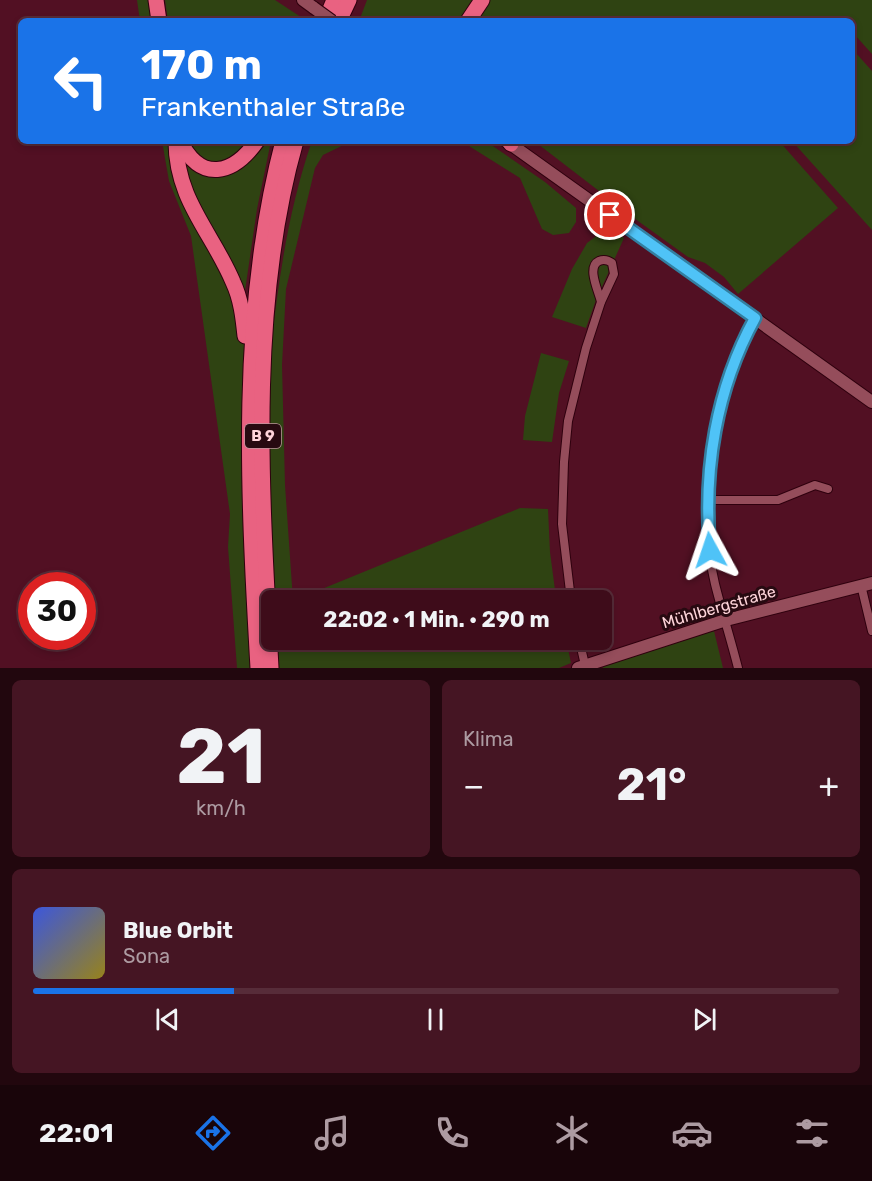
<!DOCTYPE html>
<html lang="de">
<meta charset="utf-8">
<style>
:root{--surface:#3e0c1a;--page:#451523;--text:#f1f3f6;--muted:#ad9ba2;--line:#572c39;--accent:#1a73e8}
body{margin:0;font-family:Rubik,sans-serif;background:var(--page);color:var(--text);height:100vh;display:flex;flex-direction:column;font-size:22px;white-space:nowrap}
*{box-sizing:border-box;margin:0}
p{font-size:20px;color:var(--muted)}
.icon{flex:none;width:33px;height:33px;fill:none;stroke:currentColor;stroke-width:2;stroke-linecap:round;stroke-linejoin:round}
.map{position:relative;height:668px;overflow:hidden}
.panel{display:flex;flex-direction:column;gap:12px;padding:12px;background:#22070e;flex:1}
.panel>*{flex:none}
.guide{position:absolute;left:18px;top:18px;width:837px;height:126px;border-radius:9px;box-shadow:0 3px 9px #0003,0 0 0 2px var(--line);background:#1a73e8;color:#fff;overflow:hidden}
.speed{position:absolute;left:18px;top:572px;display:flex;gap:12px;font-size:30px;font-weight:700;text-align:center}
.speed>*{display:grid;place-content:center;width:78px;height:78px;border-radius:50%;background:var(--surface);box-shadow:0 3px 9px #0003,0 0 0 2px var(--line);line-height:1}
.speed .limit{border:9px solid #d22;background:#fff;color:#111}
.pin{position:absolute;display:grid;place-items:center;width:51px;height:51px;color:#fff;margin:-26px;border:3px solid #fff;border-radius:50%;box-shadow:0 2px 6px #0007}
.me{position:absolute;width:66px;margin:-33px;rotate:355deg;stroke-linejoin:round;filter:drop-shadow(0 0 4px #0008)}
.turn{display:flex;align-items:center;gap:21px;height:126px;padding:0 24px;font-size:27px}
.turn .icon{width:78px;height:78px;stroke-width:2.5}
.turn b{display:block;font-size:42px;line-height:51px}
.big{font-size:45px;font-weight:700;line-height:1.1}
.panel .card{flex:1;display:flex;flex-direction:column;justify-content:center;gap:9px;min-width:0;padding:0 21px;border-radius:9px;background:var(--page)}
.panel .dial{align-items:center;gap:0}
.dial b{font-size:78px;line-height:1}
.song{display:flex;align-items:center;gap:18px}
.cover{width:72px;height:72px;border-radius:9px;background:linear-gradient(135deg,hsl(230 70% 55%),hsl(50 70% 35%))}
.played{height:6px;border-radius:3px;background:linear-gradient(90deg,var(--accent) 25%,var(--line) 25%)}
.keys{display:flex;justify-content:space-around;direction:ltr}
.heat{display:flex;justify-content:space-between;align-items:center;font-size:33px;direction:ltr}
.panel .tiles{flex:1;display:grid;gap:12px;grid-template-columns:1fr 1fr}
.card:last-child{grid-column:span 2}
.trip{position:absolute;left:261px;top:590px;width:351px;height:60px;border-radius:9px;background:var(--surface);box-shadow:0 3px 9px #0003,0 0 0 2px var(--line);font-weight:700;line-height:60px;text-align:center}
.dock{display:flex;height:96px;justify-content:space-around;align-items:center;background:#19050a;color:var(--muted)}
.dock .icon{width:42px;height:42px}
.dock .on{color:var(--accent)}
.dock b{font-size:27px;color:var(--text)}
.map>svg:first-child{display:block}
</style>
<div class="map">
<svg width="872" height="668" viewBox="0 0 872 668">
<rect width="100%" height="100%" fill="#521023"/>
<g fill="#2f4312">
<path d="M 137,0 L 151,0 L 154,21 L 140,21 Z"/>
<path d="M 165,0 L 275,0 L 307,21 L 168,21 Z"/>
<path d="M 367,0 L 872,0 L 872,54 L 854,34 L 852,34 L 852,21 L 359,21 Z"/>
<path d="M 855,52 L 872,71 L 872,230 L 792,141 L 852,141 L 852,55 Z"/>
<path d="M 162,141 L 170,141 L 178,188 L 271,346 C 279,277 289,207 312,141 L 352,141 L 323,155 L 315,168 L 286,289 L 282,365 L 285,485 L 293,600 L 272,600 L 272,639 L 566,639 L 571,663 L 559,668 L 237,668 L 228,547 L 230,514 L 191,236 L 169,181 Z"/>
<path d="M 187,141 L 248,141 C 230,164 202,174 187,141 Z"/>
<path d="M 266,141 L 271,141 L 257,209 L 245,291 C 233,258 211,236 197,204 C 191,190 188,174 185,159 C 192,164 200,172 208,175 C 232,184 254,158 266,141 Z"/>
<path d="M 461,141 L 487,142 L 545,182 L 576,208 L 576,222 L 569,233 L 553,235 L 542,229 L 520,178 Z"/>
<path d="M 534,141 L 779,141 L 838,208 L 738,294 L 724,277 L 705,263 L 688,257 L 638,221 Z"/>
<path d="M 608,227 L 624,238 L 596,300 L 586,328 L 552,317 L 572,269 L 587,243 Z"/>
<path d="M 541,353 L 569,361 L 559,393 L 552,442 L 523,440 L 525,416 Z"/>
<path d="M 520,508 L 548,509 L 550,552 L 555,590 L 528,595 L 529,600 L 295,600 Z"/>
<path d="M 714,631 L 723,668 L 603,668 L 603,666 Z"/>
</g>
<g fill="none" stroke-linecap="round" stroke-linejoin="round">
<defs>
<g id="street">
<path d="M 707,500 L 778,500 L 815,485 L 828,489"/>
<path d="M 861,585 L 872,631"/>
<path d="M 571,600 L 562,524 L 564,462 L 568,421 L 586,348 L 601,302 L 614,274 L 612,263 C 608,260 604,259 599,261 C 586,267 599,292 601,302"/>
<path d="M 579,639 L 585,665"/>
<path d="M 738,668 C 731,640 722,612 715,584 C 694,497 713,396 755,318"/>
</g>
<g id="secondary">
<path d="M 303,0 L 314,8"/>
<path d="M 506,141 L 872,402"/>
<path d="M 578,668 L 726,620 L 872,583"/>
</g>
<g id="highway">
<path d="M 156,0 L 159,21"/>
<path d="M 325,21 L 334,0"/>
<path d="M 339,21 L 349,0"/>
<path d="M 468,21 L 482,0"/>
<path d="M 176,141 C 176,200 212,232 233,282 C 241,299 243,317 245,336"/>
<path d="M 180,141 C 201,183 233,175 257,141"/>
<path d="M 509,141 L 511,144"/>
<path d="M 258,668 C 248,493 238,312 283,141"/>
<path d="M 271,668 C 262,495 248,309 296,141"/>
</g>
</defs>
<use href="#street" stroke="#2f000e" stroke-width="10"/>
<use href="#secondary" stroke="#2f000e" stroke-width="14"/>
<use href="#highway" stroke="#2f000e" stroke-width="17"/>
<use href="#street" stroke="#954d5b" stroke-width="8"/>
<use href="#secondary" stroke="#954d5b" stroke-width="12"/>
<use href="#highway" stroke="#e96281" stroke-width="15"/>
<defs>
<path id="secondary-bridge" d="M 314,8 L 332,21"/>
</defs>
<use href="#secondary-bridge" stroke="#2f000e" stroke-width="14" stroke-linecap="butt"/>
<use href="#secondary-bridge" stroke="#954d5b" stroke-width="12"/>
</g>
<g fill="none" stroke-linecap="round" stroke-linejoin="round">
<defs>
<path id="route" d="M 610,215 L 755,318 C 716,389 703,470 710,550"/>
</defs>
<use href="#route" stroke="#337fa1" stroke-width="15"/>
<use href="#route" stroke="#4fc3f7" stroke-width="10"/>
</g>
<g text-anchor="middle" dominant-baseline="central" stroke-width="6" stroke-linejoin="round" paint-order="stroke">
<rect fill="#270a11" stroke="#be979e" stroke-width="1.5" x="245" y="424" width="36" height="24" rx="4.5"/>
<g font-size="15" font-weight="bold" fill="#fed4da">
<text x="263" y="436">B 9</text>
</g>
<g font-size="16" fill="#fed4da" stroke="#270a11">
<text transform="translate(719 607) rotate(-16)">Mühlbergstraße</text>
</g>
</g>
</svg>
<div class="speed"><div class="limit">30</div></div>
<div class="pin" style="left:610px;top:215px;background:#d93025"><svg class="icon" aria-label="arrive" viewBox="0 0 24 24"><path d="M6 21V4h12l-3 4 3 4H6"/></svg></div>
<svg class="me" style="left:710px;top:550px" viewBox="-20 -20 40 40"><path d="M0-17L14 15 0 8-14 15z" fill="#4fc3f7" stroke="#fff" stroke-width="4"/></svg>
<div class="trip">22:02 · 1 Min. · 290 m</div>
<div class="guide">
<div class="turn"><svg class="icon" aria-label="left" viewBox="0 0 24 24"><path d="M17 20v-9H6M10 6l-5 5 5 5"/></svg><div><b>170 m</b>Frankenthaler Straße</div></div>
</div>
</div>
<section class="panel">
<div class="tiles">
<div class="card dial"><b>21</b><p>km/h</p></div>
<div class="card"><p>Klima</p>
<div class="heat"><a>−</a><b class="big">21°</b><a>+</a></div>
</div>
<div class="card">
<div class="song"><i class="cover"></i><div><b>Blue Orbit</b><p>Sona</p></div></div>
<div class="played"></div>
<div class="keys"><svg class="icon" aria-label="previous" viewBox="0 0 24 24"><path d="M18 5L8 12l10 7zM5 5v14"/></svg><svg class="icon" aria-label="pause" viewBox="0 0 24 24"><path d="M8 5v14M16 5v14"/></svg><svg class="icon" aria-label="next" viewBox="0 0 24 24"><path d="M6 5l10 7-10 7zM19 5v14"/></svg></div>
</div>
</div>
</section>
<nav class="dock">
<b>22:01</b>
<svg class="icon on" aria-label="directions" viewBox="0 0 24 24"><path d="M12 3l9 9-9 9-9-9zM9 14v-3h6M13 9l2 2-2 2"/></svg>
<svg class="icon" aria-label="music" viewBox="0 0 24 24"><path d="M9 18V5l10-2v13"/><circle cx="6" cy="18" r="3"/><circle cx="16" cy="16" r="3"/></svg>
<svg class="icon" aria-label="phone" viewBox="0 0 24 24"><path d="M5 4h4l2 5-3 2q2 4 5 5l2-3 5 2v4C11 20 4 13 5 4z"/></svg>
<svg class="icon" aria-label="climate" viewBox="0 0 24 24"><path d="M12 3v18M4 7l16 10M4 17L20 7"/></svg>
<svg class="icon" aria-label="car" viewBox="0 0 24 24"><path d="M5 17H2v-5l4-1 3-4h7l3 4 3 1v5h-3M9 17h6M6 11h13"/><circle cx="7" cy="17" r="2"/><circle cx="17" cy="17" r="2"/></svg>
<svg class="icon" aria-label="filters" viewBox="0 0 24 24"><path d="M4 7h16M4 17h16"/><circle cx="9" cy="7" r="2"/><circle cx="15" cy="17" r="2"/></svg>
</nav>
